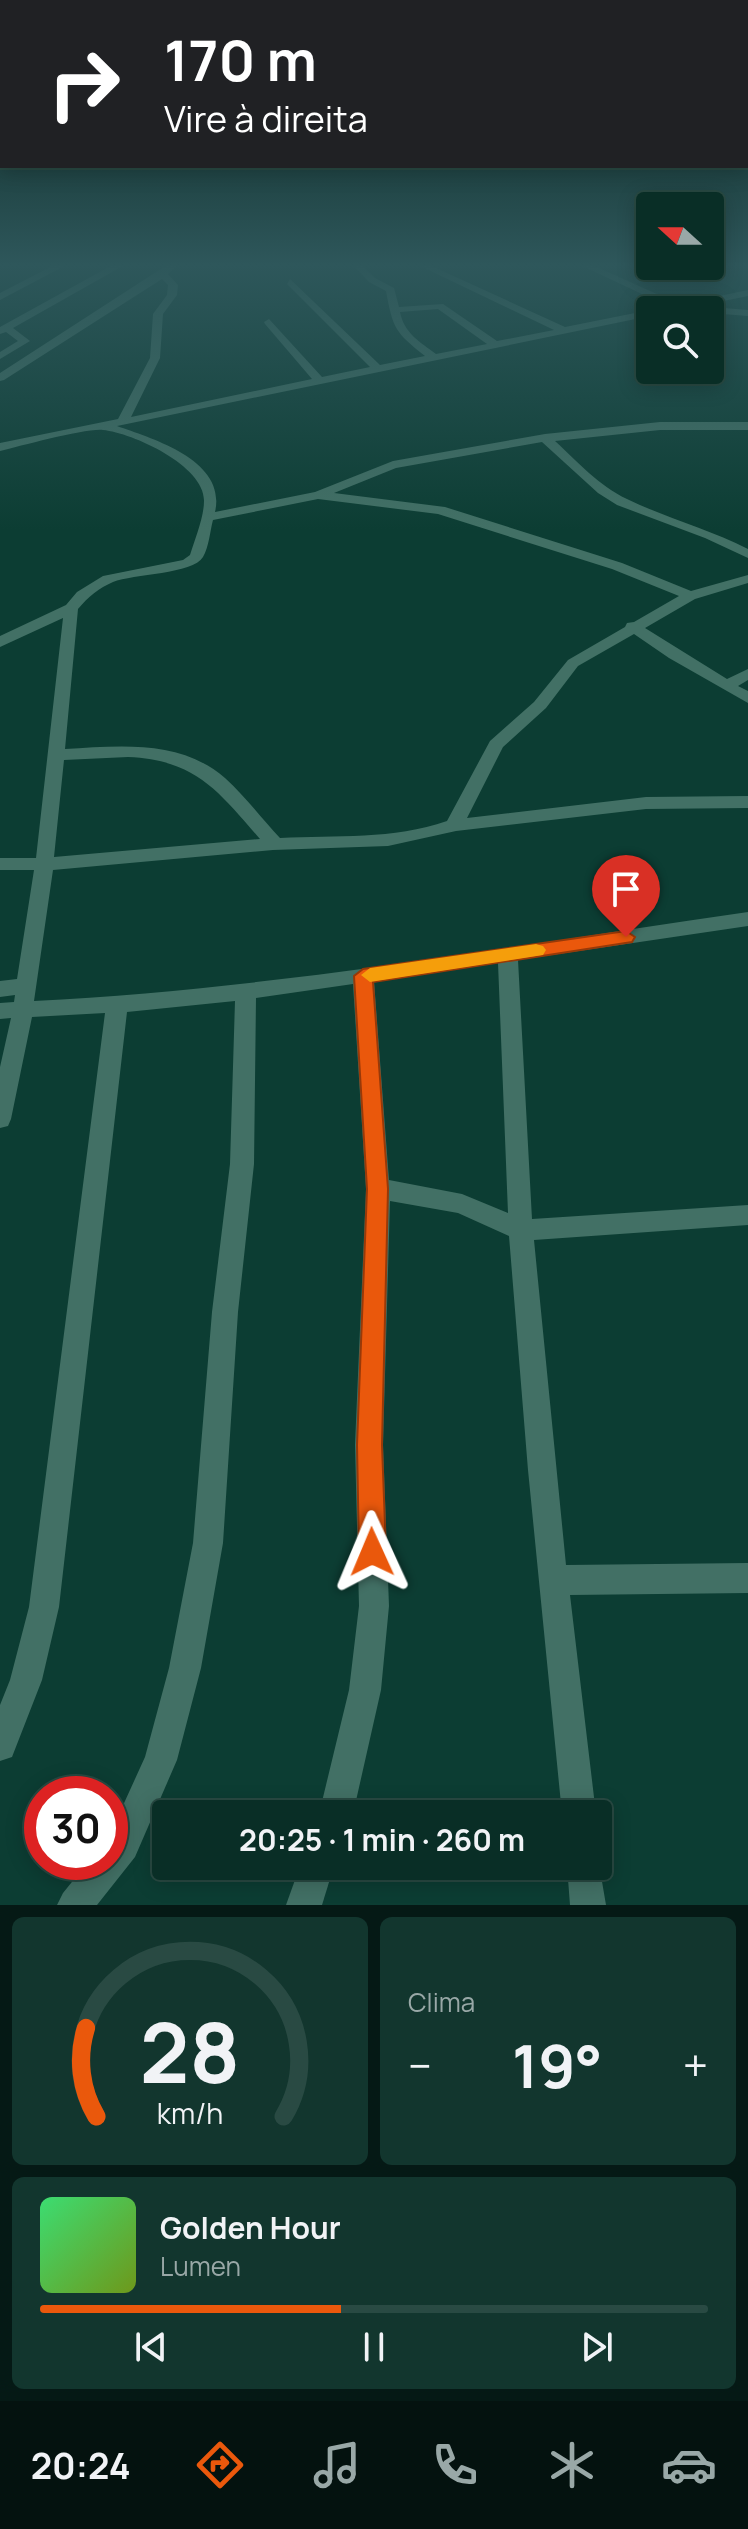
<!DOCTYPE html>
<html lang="pt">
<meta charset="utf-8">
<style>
:root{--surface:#092e26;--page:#12362e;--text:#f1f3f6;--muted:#99a8a7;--line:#294a43;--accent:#ea580c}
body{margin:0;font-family:Manrope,sans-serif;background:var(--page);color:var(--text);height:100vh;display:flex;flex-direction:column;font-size:30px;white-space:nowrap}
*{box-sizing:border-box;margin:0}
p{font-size:26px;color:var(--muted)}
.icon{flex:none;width:44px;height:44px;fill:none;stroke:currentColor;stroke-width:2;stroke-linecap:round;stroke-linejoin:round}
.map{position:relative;height:1905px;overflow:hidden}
.panel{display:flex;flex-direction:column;gap:12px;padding:12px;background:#051915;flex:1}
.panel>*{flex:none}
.top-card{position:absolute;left:0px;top:0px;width:748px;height:168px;box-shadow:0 4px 20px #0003,0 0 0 2px var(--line);background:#202124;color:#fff;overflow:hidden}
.needle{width:52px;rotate:291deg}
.fabs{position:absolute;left:636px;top:192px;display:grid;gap:16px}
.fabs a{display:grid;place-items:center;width:88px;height:88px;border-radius:8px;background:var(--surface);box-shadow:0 4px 20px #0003,0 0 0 2px var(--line);font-size:40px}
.speed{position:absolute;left:24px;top:1776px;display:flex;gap:16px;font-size:40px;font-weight:700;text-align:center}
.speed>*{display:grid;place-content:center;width:104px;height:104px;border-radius:50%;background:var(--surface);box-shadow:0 4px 20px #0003,0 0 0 2px var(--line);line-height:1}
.speed .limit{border:12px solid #d22;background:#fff;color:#111}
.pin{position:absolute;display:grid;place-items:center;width:68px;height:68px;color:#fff;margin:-82px -34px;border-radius:50% 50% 50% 0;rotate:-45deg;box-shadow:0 0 8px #0007}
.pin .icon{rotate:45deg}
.me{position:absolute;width:88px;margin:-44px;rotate:359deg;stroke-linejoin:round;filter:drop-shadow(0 0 6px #0008)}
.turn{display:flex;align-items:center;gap:28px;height:168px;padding:0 32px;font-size:36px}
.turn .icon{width:104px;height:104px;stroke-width:2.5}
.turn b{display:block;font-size:56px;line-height:68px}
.big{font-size:60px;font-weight:700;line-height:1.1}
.panel .widget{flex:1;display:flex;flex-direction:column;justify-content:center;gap:12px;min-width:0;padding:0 28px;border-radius:12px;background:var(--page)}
.panel .dial{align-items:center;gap:0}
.dial svg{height:208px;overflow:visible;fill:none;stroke:var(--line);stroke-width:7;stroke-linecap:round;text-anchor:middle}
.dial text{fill:var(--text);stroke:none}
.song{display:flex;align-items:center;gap:24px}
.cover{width:96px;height:96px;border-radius:12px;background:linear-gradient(135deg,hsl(140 70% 55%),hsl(80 70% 35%))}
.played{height:8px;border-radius:4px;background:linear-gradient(90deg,var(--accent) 45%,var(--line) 45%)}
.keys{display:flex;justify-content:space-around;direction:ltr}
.heat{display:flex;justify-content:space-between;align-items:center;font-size:44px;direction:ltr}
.panel .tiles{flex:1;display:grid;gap:12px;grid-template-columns:1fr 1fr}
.widget:last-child{grid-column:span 2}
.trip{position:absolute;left:152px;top:1800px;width:460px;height:80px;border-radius:8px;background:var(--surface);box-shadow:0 4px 20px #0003,0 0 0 2px var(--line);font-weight:700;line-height:80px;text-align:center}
.tab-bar{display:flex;height:128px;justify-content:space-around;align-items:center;background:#04120f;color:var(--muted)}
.tab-bar .icon{width:56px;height:56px}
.tab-bar .current{color:var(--accent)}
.tab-bar b{font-size:36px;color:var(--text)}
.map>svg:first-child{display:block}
</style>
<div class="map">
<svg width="748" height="1905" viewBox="0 0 748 1905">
<rect width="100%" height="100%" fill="#0c3d33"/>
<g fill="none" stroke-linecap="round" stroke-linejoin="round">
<g fill="#427065" fill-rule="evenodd">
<path d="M 58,263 L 70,263 L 0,300 L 0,293 Z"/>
<path d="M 116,263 L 128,263 L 13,328 L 30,341 L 0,359 L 0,352 L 18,341 L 6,332 L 0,334 L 0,327 Z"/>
<path d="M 170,263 L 180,263 L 168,274 L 178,285 L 177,295 L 163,314 L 160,358 L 131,417 L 312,379 L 265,324 L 264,322 L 269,319 L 322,377 L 370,367 L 287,284 L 290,279 L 380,365 L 425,356 C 395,332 393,329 386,291 L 369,282 L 351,263 L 360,263 L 375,278 L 394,288 L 399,307 L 443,304 L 497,341 L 554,330 L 414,263 L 425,263 L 565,327 L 650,310 L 650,316 L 117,426 C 153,439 227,460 215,512 L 315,492 L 393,461 L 545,434 L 660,422 L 748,422 L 748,430 L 660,430 L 555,441 C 577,461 599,486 627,499 C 666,518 709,529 748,549 L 748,558 L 705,538 L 617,505 L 598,493 L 542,442 L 396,468 L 334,493 L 445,507 L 622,563 L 691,591 L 748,575 L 748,583 L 695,599 L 645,628 L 727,679 L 748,669 L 748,680 L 738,686 L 748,691 L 748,703 L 669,658 L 634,634 L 578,666 L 546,708 L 503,747 L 467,818 L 646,797 L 748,796 L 748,808 L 646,809 L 456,831 L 388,846 L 273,850 L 53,870 L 34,1001 C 274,989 511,946 748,912 L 748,926 L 518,960 L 532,1219 L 748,1205 L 748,1225 L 534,1240 L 566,1565 L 748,1563 L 748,1593 L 570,1595 L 596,1814 L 562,1814 L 528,1470 L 509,1236 L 458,1213 L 390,1201 L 383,1445 L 389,1606 L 381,1690 L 353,1814 L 319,1814 L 349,1690 L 359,1606 L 355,1445 L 366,1189 L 353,984 L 256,998 L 254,1164 L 238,1312 L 223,1543 L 201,1668 L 177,1760 L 135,1857 L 97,1905 L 57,1905 L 63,1893 L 88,1862 L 110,1862 L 110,1834 L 145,1757 L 169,1668 L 193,1543 L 212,1312 L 230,1164 L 235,1001 L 127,1012 L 59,1607 L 42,1680 L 12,1757 L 0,1761 L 0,1705 L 10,1680 L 29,1607 L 105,1013 L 32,1017 L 11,1119 L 8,1126 L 0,1128 L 0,1067 L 11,1018 L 0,1019 L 0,1003 L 14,1002 L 15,995 L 0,997 L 0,981 L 17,979 L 34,870 L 0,870 L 0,858 L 36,858 L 63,618 L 0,647 L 0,636 L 66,605 L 77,592 L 103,576 L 183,560 L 190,555 C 195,539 204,517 204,501 C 205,466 133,433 103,430 C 86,428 21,446 0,451 L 0,443 L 118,419 L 150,358 L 153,314 L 167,295 L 168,285 L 162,279 L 4,380 L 0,381 L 0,373 ZM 438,309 L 487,344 L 436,354 C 420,342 404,333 400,312 ZM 318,499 L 438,514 L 612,569 L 679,596 L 634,622 L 627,623 L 625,627 L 568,660 L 534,702 L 490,741 L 447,821 C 393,840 336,835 280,838 C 261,818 245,796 225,778 C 180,739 120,746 65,749 L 78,609 C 88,597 99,588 113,582 C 133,574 193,574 203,557 C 209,547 210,531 213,520 ZM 128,757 C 196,760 218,791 260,839 L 54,857 L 64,760 ZM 498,963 L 508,1213 L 462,1194 L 389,1180 L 374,981 Z"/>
<path d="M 576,263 L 588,263 L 679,304 L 699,306 L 696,301 L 748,290 L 748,296 L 699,306 L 748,310 L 748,316 L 710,313 L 710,310 L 674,309 Z"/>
<path d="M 598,1858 L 606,1905 L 570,1905 L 567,1866 L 598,1866 Z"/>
<path d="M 300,1866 L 334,1866 L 322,1905 L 286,1905 Z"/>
</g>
</g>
<linearGradient id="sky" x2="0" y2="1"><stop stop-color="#07221c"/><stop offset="0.5" stop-color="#2e575b"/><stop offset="1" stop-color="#2e575b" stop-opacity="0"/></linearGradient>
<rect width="748" height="530" fill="url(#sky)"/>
<path fill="#ea580c" stroke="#983908" stroke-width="2" d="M 626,931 L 635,937 L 632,942 L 373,982 L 388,1189 L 382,1445 L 386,1552 L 382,1562 L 372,1566 L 363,1562 L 359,1552 L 357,1445 L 367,1189 L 354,976 L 363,969 Z"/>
<path fill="#f59e0b" d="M 536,944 L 543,946 L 546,950 L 543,955 L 370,982 L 361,975 L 370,968 Z"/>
</svg>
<div class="fabs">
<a><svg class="needle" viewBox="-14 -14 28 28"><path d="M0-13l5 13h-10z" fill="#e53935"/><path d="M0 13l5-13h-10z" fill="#99a8a7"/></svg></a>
<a><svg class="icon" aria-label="search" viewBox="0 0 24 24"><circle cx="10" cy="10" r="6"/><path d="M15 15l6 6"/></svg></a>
</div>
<div class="speed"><div class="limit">30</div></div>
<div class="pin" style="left:626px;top:937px;background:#d93025"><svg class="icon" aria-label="arrive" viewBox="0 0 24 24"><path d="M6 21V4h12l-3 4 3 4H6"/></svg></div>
<svg class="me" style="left:372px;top:1552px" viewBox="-20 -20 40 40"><path d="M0-17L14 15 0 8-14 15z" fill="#ea580c" stroke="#fff" stroke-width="4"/></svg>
<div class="trip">20:25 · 1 min · 260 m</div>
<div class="top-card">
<div class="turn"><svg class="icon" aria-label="right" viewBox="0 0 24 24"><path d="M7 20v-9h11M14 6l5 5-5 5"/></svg><div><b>170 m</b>Vire à direita</div></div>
</div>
</div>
<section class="panel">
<div class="tiles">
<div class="widget dial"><svg viewBox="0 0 100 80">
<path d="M14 69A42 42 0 1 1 86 69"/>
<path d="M14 69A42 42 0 0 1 10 35" stroke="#ea580c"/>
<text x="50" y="56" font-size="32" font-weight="700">28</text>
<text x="50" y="72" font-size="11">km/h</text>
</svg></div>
<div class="widget"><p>Clima</p>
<div class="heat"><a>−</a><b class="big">19°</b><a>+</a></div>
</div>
<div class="widget">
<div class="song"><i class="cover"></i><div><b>Golden Hour</b><p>Lumen</p></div></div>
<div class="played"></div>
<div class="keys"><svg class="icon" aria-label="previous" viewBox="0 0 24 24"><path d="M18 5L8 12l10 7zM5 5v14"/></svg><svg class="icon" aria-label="pause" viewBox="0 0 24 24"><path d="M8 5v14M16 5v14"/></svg><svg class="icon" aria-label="next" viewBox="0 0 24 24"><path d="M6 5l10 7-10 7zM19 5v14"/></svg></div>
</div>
</div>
</section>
<nav class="tab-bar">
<b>20:24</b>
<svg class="icon current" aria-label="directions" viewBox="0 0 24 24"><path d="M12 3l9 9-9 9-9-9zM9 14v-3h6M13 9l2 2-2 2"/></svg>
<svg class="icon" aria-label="music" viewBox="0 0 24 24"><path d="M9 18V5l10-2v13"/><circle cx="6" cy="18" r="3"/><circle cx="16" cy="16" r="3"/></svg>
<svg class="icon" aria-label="phone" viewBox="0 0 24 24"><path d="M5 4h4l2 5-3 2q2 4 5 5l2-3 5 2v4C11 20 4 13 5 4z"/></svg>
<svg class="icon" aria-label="climate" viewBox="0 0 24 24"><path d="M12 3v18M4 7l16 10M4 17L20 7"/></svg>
<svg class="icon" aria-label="car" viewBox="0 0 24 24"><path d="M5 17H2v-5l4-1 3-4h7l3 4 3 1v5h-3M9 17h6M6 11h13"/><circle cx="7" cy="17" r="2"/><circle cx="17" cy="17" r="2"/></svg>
</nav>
